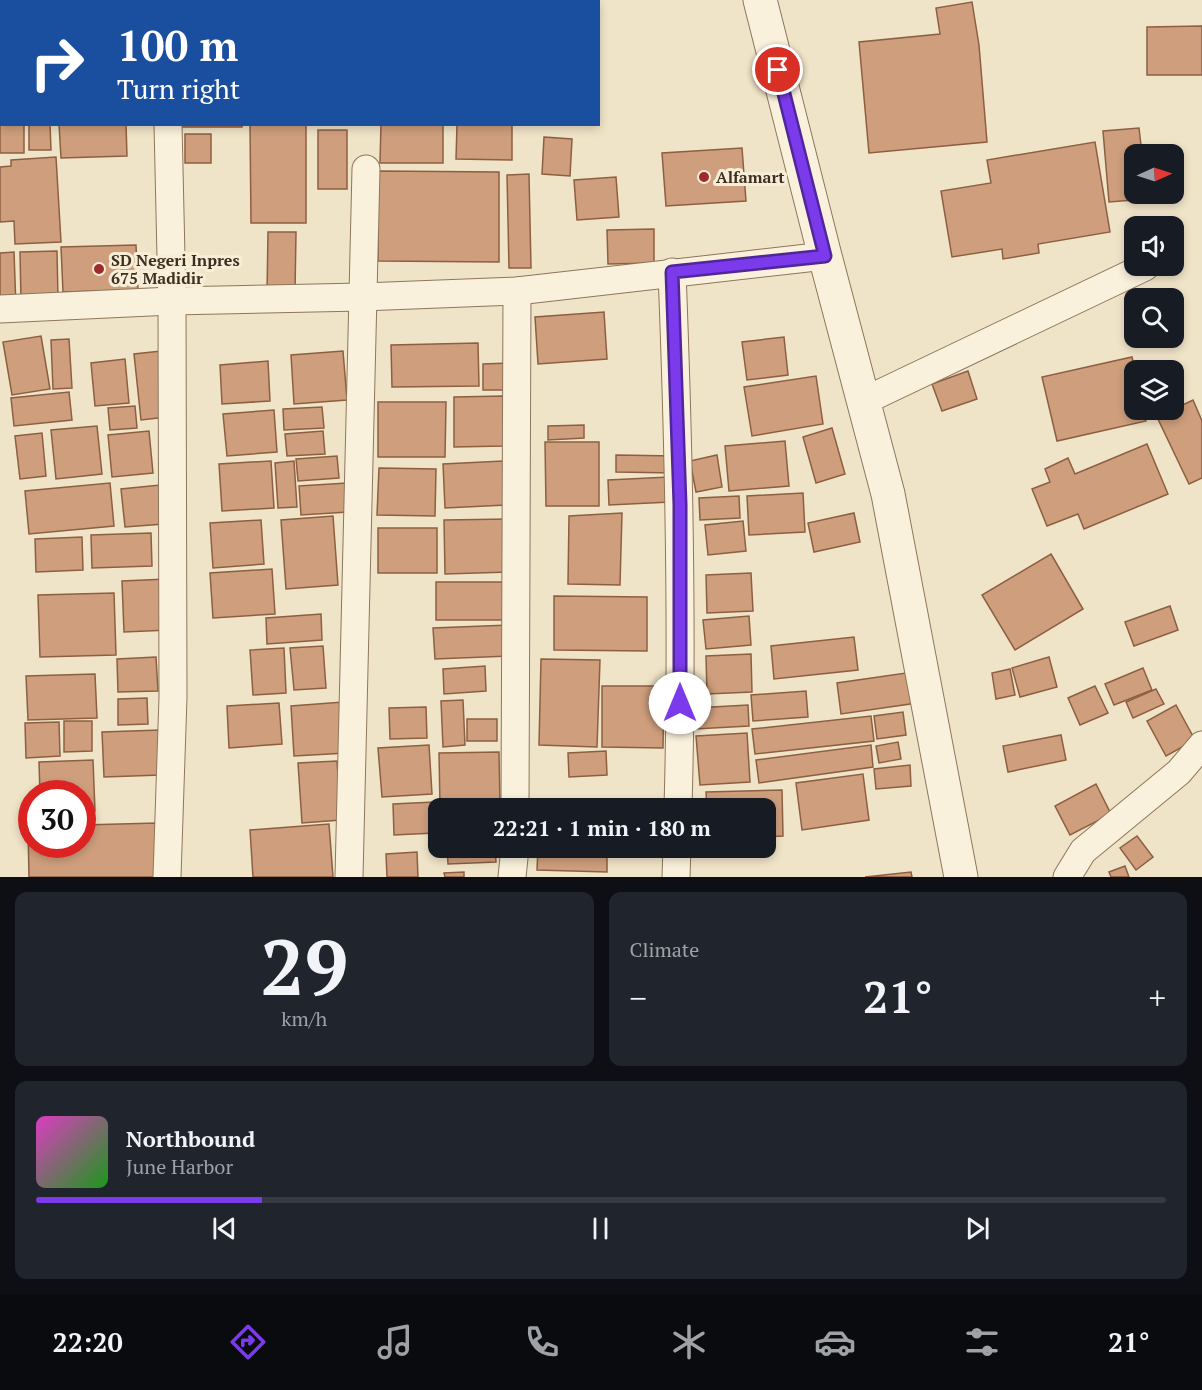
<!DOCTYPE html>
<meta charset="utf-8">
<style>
:root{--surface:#171b24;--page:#20242c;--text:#f1f3f6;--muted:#9ea1a6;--line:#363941;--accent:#7c3aed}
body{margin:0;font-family:"PT Serif",serif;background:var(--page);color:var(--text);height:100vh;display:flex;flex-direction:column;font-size:22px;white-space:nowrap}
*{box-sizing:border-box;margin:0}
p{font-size:20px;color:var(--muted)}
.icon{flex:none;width:33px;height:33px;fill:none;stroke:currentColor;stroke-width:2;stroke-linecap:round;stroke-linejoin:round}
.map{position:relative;height:877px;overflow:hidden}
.side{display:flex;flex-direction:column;gap:15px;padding:15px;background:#0d0f14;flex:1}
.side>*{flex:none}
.guide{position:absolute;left:0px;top:0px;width:600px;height:126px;box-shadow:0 3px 9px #0003;background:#1a4fa0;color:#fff;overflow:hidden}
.needle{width:39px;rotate:87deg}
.fabs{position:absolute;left:1124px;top:144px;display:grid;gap:12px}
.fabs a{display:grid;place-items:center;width:60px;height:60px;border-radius:12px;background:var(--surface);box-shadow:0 3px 9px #0003;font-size:30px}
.speed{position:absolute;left:18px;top:780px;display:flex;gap:12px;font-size:30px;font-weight:700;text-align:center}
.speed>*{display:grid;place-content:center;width:78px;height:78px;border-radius:50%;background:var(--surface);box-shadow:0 3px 9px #0003;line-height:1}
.speed .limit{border:9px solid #d22;background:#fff;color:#111}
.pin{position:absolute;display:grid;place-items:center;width:51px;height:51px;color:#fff;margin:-26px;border:3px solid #fff;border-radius:50%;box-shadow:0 2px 6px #0007}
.me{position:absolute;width:66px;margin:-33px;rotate:0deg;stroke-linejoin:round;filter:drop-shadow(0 0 4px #0008)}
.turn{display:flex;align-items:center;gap:21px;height:126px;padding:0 18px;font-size:27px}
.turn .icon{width:78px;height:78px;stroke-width:2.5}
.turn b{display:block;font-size:42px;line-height:51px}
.big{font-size:45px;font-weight:600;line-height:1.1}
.side .card{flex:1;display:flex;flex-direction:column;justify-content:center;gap:9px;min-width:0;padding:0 21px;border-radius:12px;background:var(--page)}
.side .dial{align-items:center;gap:0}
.dial b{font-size:78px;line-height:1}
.song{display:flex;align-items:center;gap:18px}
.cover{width:72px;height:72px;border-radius:9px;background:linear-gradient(135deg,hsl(310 70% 55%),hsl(120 70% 35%))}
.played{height:6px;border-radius:3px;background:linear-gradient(90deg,var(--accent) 20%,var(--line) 20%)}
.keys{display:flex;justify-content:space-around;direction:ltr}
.heat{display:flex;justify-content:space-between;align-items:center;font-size:33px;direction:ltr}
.side .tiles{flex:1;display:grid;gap:15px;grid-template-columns:1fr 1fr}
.card:last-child{grid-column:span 2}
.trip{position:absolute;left:428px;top:798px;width:348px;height:60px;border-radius:12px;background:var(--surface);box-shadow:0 3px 9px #0003;font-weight:600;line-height:60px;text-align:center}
.tab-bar{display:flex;height:96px;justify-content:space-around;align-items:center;background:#090b0e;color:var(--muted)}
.tab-bar .icon{width:42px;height:42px}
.tab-bar .current{color:var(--accent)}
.tab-bar b{font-size:27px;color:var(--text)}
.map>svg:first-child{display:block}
</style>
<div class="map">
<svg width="1202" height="877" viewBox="0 0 1202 877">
<rect width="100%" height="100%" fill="#f0e4c8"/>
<g fill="#cf9f7d" stroke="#8d5f41" stroke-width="1.5">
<rect x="388" y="0" width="67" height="2"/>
<path d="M 972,2 L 979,45 L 987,142 L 869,153 L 859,42 L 940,34 L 936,8 Z"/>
<path d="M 1202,26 L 1202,75 L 1147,75 L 1147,27 Z"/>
<path d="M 0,115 L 2,115 L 2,124 L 24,124 L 24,153 L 0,153 Z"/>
<path d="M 29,124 L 50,124 L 51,150 L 29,150 Z"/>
<path d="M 59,124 L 126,124 L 127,156 L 61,158 Z"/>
<rect x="181" y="124" width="61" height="3"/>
<path d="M 250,124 L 306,124 L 306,223 L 251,223 Z"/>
<path d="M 381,124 L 443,124 L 443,163 L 380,163 Z"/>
<path d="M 457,124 L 512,124 L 512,160 L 456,159 Z"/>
<path d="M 1139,128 L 1142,154 L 1134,154 L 1134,194 L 1146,194 L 1146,199 L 1109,202 L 1103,131 Z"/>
<rect x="318" y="130" width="29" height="59"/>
<rect x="185" y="134" width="26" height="29"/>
<path d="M 544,137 L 572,139 L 570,176 L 542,174 Z"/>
<path d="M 1095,142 L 1110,232 L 1038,244 L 1039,253 L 1003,259 L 1002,249 L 952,257 L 941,191 L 991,183 L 987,160 Z"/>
<path d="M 742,148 L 746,201 L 666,206 L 662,153 Z"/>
<path d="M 56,157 L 61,242 L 15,244 L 14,221 L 0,222 L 0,167 L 11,166 L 11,160 Z"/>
<path d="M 378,171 L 499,172 L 499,262 L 378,261 Z"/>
<path d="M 529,174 L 531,268 L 509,268 L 507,175 Z"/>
<path d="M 616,177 L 619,217 L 577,220 L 574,180 Z"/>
<path d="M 654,229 L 654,263 L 608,264 L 607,230 Z"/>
<path d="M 268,232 L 296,232 L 295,293 L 267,293 Z"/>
<path d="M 136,245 L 138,290 L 63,292 L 61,247 Z"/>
<path d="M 57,251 L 58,300 L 21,301 L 20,252 Z"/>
<path d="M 14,252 L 16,308 L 0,308 L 0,253 Z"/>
<path d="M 604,312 L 607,359 L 538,364 L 535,317 Z"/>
<path d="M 41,336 L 50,389 L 12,395 L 3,342 Z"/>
<path d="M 784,337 L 788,375 L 747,380 L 742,342 Z"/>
<path d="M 69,339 L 72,388 L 53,389 L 51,340 Z"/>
<path d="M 478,343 L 479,386 L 392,387 L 391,345 Z"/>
<path d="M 161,351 L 167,417 L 141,420 L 134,354 Z"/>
<path d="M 343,351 L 347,400 L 294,404 L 291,355 Z"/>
<path d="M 1132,357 L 1135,370 L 1134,410 L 1144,410 L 1146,421 L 1057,441 L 1042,377 Z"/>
<path d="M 125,359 L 129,403 L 95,406 L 91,363 Z"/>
<path d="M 268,361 L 270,401 L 222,404 L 220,365 Z"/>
<path d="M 511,363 L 511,390 L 483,390 L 483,364 Z"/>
<path d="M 968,371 L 977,399 L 942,411 L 932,384 Z"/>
<path d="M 816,376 L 823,424 L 752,436 L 744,387 Z"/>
<path d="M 69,392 L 72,420 L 14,426 L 11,398 Z"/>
<path d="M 503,396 L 504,446 L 454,447 L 454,397 Z"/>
<path d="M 1193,400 L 1202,421 L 1202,478 L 1189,484 L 1157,417 Z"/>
<path d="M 378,402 L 446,402 L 445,457 L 378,457 Z"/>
<path d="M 135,406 L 137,428 L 110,430 L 108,408 Z"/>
<path d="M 322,407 L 324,428 L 284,430 L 283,409 Z"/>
<path d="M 274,410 L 277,452 L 227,456 L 223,414 Z"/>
<path d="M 584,425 L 584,438 L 548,440 L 548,426 Z"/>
<path d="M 97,426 L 102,474 L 56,479 L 51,430 Z"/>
<path d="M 832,428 L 845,474 L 816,483 L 803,437 Z"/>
<path d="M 149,431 L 153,473 L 112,477 L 108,435 Z"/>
<path d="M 323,431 L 325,454 L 287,456 L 285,434 Z"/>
<path d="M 42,433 L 46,476 L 20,479 L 15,436 Z"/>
<path d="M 785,441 L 789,486 L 729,491 L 725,446 Z"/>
<path d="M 545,442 L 599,442 L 599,506 L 546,506 Z"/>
<path d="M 1147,444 L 1168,494 L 1084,529 L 1078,514 L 1047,526 L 1032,489 L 1050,482 L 1045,469 L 1068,458 L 1075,474 Z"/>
<path d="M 616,455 L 675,456 L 675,473 L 616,472 Z"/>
<path d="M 717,455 L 722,487 L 696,492 L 690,461 Z"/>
<path d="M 337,456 L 339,478 L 298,481 L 296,459 Z"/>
<path d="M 271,461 L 274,508 L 222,511 L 219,464 Z"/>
<path d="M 294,461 L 297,507 L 278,508 L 275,463 Z"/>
<path d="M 503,461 L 506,505 L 445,508 L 443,464 Z"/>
<path d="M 379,468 L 436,469 L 435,516 L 377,515 Z"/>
<path d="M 669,477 L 670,502 L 609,505 L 608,480 Z"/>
<path d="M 110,483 L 114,526 L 29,534 L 25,491 Z"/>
<path d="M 347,483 L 348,512 L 301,515 L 299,486 Z"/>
<path d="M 160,485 L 164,524 L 125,527 L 121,489 Z"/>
<path d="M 803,493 L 805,532 L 749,535 L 747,496 Z"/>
<path d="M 739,496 L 740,518 L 700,520 L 699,498 Z"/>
<path d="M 622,513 L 620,585 L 568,584 L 569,516 Z"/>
<path d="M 854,513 L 860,542 L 814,552 L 808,523 Z"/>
<path d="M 333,516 L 338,585 L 286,589 L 281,520 Z"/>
<path d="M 511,519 L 512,572 L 445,574 L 444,520 Z"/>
<path d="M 261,520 L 264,564 L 213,568 L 210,523 Z"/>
<path d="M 743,521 L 746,551 L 708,555 L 705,525 Z"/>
<rect x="378" y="528" width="59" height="45"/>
<path d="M 151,533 L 152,566 L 92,568 L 91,535 Z"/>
<path d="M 82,537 L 83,570 L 36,572 L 35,539 Z"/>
<path d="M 1051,554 L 1083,609 L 1015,650 L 982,595 Z"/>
<path d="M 272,569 L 275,614 L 213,618 L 210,573 Z"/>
<path d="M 751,573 L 753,611 L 707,613 L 706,575 Z"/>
<path d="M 167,579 L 169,630 L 124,632 L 122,581 Z"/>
<rect x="436" y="582" width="68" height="38"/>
<path d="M 114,593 L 116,655 L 40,657 L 38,595 Z"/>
<path d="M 554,596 L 647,597 L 647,651 L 554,650 Z"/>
<path d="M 1170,606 L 1178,630 L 1134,646 L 1125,622 Z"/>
<path d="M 321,614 L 322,640 L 267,644 L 266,618 Z"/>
<path d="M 749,616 L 751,645 L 706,649 L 703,620 Z"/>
<path d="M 512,625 L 513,656 L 435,659 L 433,628 Z"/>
<path d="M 854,637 L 858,670 L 774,679 L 771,646 Z"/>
<path d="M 323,646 L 326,688 L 294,690 L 290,648 Z"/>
<path d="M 284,648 L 286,693 L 253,695 L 250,650 Z"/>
<path d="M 751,654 L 752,692 L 707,694 L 706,656 Z"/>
<path d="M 156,657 L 158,691 L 118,692 L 117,659 Z"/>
<path d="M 1049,657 L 1057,687 L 1020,697 L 1012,668 Z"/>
<path d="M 541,659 L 600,660 L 597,747 L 539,745 Z"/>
<path d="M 485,666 L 486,691 L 444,694 L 443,669 Z"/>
<path d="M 1143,668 L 1152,690 L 1114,705 L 1105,684 Z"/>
<path d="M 1010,669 L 1015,695 L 996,699 L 992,673 Z"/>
<path d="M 913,672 L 917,703 L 841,714 L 837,683 Z"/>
<path d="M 95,674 L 97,718 L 28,720 L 26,676 Z"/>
<path d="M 602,686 L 664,686 L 663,748 L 602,747 Z"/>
<path d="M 1095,686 L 1108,713 L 1080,725 L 1068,698 Z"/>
<path d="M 1156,689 L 1164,704 L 1133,718 L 1126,702 Z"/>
<path d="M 806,691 L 808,717 L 753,721 L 751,695 Z"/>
<path d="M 147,698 L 148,724 L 118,725 L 118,699 Z"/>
<path d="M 463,700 L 465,745 L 443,747 L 441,701 Z"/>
<path d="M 343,702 L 347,753 L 294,756 L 291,706 Z"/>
<path d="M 279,703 L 282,744 L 229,748 L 227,706 Z"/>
<path d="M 748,705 L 749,726 L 695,729 L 694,708 Z"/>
<path d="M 1176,705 L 1195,740 L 1166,756 L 1147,721 Z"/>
<path d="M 426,707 L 427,738 L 390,739 L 389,708 Z"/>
<path d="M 903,712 L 906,735 L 877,739 L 874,716 Z"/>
<path d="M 871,716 L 874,741 L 755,754 L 752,729 Z"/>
<rect x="467" y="719" width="30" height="22"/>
<path d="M 64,721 L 92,721 L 92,751 L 64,752 Z"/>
<path d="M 59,722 L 60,756 L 26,758 L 25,723 Z"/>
<path d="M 160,730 L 161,775 L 104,777 L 102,732 Z"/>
<path d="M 747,733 L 750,782 L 700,785 L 696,736 Z"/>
<path d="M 1061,735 L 1066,760 L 1008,772 L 1003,746 Z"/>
<path d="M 898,742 L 901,759 L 879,763 L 876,746 Z"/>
<path d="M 429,745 L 432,794 L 382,797 L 378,748 Z"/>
<path d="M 871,745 L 873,767 L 759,783 L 756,760 Z"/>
<path d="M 606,751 L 607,775 L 569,777 L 568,753 Z"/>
<path d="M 499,752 L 500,804 L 440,806 L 439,753 Z"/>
<path d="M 93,760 L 95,811 L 82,811 L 82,794 L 40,794 L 39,762 Z"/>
<path d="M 337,761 L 341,820 L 302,823 L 298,763 Z"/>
<path d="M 910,765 L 911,786 L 876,789 L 874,769 Z"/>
<path d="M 863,774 L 869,820 L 802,830 L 796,783 Z"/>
<path d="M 1096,784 L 1111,814 L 1070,835 L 1055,806 Z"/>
<path d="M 782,790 L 783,836 L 765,837 L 765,808 L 707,808 L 706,792 Z"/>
<path d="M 434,802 L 435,833 L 394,835 L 393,804 Z"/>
<path d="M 614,805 L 659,807 L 659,808 L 614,808 Z"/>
<path d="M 157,823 L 159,877 L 29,877 L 28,827 L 32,827 L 32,844 L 82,844 L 82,825 Z"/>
<path d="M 329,824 L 333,877 L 253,877 L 250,830 Z"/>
<path d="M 1137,836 L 1153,857 L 1136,870 L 1120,848 Z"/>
<path d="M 447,848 L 495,848 L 496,862 L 448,864 Z"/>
<path d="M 538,848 L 607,848 L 607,872 L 537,870 Z"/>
<path d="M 417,852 L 418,877 L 387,877 L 386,854 Z"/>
<path d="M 1125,866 L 1129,877 L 1111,877 L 1109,872 Z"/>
<path d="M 464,872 L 464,877 L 445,877 L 444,873 Z"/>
<path d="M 911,872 L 912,877 L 865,877 Z"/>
</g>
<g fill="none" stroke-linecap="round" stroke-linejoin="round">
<defs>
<g id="minor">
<path d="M 165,0 L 165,2"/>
<path d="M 672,272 C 679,451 683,630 678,808"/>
<path d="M 0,309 L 172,301 L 362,297 L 517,291 L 825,256"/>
<path d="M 864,401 L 1145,267"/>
<path d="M 515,808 L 517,291"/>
<path d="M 167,877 L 173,697 L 172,301 L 168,124"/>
<path d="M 349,877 L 366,169"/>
<path d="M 512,877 L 515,848"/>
<path d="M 676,877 L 677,848"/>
<path d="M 1067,877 L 1083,851 L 1179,772 L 1202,745"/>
</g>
<path id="tertiary" d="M 760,0 L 825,256 L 888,494 L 961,877"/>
</defs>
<use href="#minor" stroke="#8d765c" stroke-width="29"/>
<use href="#tertiary" stroke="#8d765c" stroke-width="35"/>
<use href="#minor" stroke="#faf1dc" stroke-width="27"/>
<use href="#tertiary" stroke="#faf1dc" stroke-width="33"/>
</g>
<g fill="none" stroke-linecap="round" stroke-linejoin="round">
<defs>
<path id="route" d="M 680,703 L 680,505 L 672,272 L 825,256 L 778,70"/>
</defs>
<use href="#route" stroke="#51269a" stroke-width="15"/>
<use href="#route" stroke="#7c3aed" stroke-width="10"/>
</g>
<g fill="#9e2a2b" stroke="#f7eed8" stroke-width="2">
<circle cx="704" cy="177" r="6"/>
<circle cx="99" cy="269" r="6"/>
</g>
<g text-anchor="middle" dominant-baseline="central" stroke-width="6" stroke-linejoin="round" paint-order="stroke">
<g font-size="16" font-weight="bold" fill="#3d2e20" stroke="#f7eed8" text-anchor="start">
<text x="716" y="177">Alfamart</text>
<text x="111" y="260">SD Negeri Inpres<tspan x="111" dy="18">675 Madidir</tspan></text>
</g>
</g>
</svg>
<div class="fabs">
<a><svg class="needle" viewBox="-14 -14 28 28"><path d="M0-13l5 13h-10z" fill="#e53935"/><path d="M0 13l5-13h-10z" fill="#9ea1a6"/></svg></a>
<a><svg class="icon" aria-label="sound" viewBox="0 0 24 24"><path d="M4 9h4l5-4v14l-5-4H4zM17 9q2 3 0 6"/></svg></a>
<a><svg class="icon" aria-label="search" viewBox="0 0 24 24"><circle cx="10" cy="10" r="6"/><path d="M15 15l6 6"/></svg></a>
<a><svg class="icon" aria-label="layers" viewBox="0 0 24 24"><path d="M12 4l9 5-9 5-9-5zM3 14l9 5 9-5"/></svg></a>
</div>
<div class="speed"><div class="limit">30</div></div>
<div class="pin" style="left:778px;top:70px;background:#d93025"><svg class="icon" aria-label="arrive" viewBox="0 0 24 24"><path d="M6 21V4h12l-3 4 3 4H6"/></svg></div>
<svg class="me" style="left:680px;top:703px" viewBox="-20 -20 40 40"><circle r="19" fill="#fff"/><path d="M0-13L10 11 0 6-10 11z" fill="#7c3aed"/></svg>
<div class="trip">22:21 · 1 min · 180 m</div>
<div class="guide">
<div class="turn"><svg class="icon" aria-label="right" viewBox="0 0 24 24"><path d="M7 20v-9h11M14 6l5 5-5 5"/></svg><div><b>100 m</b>Turn right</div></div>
</div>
</div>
<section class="side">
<div class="tiles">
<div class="card dial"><b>29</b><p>km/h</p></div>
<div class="card"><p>Climate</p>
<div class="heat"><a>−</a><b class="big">21°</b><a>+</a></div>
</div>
<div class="card">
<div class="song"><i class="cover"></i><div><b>Northbound</b><p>June Harbor</p></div></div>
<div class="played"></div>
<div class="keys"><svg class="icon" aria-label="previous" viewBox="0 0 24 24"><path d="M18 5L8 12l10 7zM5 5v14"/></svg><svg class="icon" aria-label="pause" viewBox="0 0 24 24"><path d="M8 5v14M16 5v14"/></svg><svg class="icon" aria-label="next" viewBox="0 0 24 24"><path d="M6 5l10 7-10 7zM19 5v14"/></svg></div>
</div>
</div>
</section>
<nav class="tab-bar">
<b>22:20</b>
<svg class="icon current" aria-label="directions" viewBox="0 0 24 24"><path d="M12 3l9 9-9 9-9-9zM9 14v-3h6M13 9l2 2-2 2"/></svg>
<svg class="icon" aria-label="music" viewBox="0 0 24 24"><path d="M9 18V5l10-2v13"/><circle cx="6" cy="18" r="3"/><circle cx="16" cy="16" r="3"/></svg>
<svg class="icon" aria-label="phone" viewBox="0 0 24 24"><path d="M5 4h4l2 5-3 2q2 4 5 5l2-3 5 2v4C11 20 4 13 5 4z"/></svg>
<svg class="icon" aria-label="climate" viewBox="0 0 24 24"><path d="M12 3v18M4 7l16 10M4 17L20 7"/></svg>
<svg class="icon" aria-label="car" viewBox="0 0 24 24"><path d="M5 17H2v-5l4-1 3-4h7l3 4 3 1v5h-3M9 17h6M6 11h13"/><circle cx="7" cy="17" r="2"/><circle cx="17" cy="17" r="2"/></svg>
<svg class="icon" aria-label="filters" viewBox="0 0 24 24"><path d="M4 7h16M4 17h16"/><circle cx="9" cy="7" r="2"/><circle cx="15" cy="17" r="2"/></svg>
<b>21°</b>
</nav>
